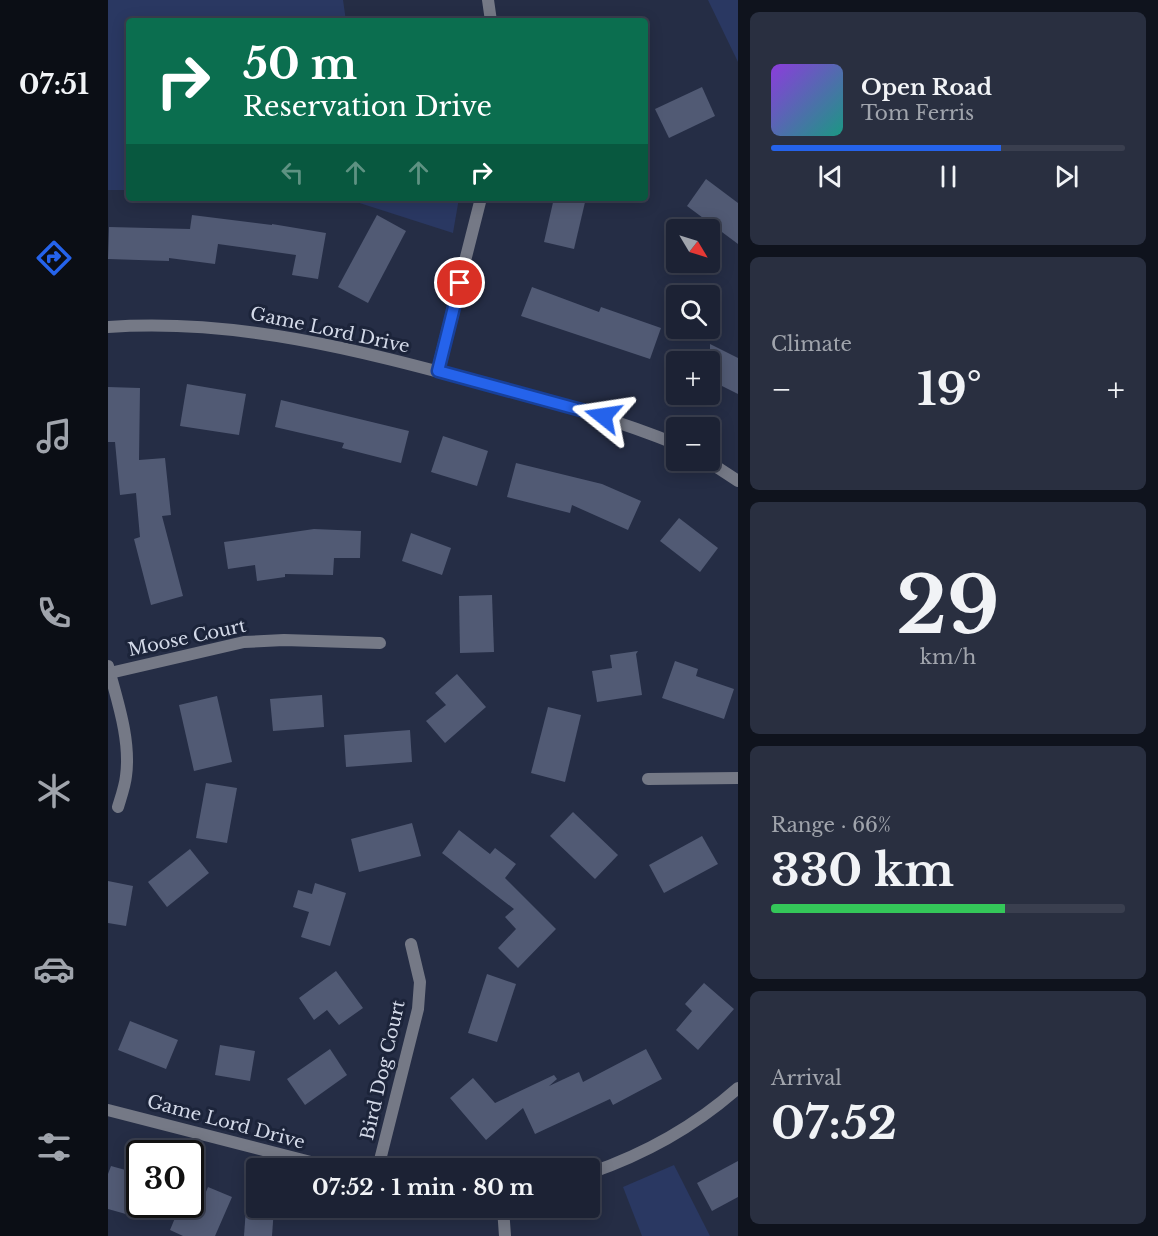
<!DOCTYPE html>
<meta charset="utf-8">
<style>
:root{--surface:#1c2234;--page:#292f40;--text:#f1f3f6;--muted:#a0a4ac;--line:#3a3f4f;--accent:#2563eb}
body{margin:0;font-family:"Libre Baskerville",serif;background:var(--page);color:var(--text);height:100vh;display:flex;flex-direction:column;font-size:22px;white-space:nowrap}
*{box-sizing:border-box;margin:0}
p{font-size:20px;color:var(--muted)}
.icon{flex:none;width:33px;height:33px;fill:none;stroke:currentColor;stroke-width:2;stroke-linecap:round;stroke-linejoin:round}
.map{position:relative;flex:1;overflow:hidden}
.details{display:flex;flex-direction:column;gap:12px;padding:12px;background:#0f131d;width:420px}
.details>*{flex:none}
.top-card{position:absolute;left:18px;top:18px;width:522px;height:183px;border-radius:6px;box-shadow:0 3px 15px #0003,0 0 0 2px var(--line);background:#0b6e4f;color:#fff;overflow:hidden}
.needle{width:39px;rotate:128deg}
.tools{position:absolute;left:558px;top:219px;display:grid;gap:12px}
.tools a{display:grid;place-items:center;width:54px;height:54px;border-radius:6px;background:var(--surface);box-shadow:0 3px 15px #0003,0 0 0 2px var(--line);font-size:30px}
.speed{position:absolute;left:18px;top:1140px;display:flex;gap:12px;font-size:30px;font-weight:700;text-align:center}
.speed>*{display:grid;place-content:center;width:78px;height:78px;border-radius:50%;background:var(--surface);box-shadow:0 3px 15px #0003,0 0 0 2px var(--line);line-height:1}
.speed .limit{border:3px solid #111;border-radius:9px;background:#fff;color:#111}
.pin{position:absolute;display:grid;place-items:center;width:51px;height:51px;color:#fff;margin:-26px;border:3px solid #fff;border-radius:50%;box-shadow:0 2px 6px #0007}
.me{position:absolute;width:66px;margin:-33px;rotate:285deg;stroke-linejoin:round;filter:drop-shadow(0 0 4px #0008)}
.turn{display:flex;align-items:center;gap:21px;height:126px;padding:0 18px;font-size:27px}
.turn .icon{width:78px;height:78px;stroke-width:2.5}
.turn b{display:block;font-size:42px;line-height:51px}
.lanes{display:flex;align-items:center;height:57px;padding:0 18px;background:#0003;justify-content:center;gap:30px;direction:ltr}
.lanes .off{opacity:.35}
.big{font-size:45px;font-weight:700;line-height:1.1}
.details .widget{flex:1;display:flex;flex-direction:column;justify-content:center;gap:9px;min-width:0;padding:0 21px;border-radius:9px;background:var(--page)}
.details .dial{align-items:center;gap:0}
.dial b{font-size:78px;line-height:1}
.song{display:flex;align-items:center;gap:18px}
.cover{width:72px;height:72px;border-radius:9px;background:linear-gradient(135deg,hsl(270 70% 55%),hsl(170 70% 35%))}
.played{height:6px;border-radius:3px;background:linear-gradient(90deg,var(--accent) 65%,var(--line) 65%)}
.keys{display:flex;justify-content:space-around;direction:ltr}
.heat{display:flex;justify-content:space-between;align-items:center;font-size:33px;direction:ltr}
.charge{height:9px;border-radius:4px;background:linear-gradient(90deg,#34c759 66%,var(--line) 0)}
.trip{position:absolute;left:138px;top:1158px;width:354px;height:60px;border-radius:6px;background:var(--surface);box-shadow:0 3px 15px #0003,0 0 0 2px var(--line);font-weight:700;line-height:60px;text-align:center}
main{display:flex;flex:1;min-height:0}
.tab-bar{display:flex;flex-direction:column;width:108px;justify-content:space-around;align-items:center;background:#0b0e15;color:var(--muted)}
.tab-bar .icon{width:42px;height:42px}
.tab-bar .on{color:var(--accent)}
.tab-bar b{font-size:27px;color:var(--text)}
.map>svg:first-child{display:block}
</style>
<main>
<nav class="tab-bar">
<b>07:51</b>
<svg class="icon on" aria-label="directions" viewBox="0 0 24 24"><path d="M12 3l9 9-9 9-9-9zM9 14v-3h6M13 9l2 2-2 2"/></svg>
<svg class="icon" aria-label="music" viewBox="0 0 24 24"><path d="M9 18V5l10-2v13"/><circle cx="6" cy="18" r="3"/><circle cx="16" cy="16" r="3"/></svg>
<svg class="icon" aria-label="phone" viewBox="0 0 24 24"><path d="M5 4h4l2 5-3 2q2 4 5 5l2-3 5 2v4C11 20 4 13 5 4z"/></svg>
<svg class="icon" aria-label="climate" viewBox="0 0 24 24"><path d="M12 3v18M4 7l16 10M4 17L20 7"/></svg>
<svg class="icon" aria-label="car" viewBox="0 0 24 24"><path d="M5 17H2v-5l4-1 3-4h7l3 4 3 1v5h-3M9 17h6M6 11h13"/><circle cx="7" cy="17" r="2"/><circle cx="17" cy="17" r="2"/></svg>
<svg class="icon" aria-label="filters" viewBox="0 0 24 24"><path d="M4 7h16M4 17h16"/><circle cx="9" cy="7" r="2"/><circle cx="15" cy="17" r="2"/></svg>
</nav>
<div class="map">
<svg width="630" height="1236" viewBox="0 0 630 1236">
<rect width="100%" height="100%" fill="#252d45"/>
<g fill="#2a3862">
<path d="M 0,0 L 235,0 L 238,21 L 21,21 L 21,190 L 0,190 Z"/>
<path d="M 600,0 L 630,0 L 630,62 Z"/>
<path d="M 236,198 L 351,198 L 345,233 Z"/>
<path d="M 566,1165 L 602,1236 L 534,1236 L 515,1187 Z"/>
</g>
<g fill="#515a74">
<path d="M 594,87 L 607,116 L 561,138 L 547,109 Z"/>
<path d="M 598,179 L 630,203 L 630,244 L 579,206 Z"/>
<path d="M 446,198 L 478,198 L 466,249 L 436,242 Z"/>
<path d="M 84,215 L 164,225 L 164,224 L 218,233 L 210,279 L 184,275 L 188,255 L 110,244 L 107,264 L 61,258 L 61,261 L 0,259 L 1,227 L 82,229 Z"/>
<path d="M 269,215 L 298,231 L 260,303 L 230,287 Z"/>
<path d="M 424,287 L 491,312 L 493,307 L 553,328 L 542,359 L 413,316 Z"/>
<path d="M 602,344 L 630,358 L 630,394 L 602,380 Z"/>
<path d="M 79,384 L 138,394 L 131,435 L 72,426 Z"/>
<path d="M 0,387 L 32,388 L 31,460 L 57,458 L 63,515 L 54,516 L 75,596 L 43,605 L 26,539 L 32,537 L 28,493 L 12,495 L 7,442 L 0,442 Z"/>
<path d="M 173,400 L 301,431 L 293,463 L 234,448 L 236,443 L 167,427 Z"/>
<path d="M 335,436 L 380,451 L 369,486 L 323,472 Z"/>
<path d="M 408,463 L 494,484 L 533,501 L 520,530 L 464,505 L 462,513 L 399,497 Z"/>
<path d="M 571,518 L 610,548 L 592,572 L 552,541 Z"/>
<path d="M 206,529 L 253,531 L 252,558 L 226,558 L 225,575 L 177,574 L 177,577 L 149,581 L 147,565 L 120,569 L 116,542 Z"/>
<path d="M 303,533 L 343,548 L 334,575 L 294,561 Z"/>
<path d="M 384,595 L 386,652 L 352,653 L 351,596 Z"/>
<path d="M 530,651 L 528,654 L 534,695 L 489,702 L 484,671 L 504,668 L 502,655 Z"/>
<path d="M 567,661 L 590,669 L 588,676 L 626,689 L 616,719 L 554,698 Z"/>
<path d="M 349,674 L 378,707 L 337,743 L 318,721 L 338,705 L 327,693 Z"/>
<path d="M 214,695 L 216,727 L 165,731 L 162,699 Z"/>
<path d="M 109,696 L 124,762 L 86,771 L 71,705 Z"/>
<path d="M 440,707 L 473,715 L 457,782 L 423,773 Z"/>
<path d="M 302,730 L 304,762 L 238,767 L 236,735 Z"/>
<path d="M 98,783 L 129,788 L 119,843 L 88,838 Z"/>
<path d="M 465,812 L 510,855 L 487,879 L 442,836 Z"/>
<path d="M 304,823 L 313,856 L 251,872 L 243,839 Z"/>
<path d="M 351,830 L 382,854 L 387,848 L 408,864 L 397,878 L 448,929 L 410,968 L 390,948 L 408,929 L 397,917 L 406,909 L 334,853 Z"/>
<path d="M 594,836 L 610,864 L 556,893 L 541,865 Z"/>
<path d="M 82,849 L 101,873 L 59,907 L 40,882 Z"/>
<path d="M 0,881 L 25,886 L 18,926 L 0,923 Z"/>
<path d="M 207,883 L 238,893 L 222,946 L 193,937 L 201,912 L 185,907 L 190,890 L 204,894 Z"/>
<path d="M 228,971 L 255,1008 L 231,1025 L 219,1010 L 206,1020 L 191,998 Z"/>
<path d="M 379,974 L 408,984 L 389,1042 L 360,1033 Z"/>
<path d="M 596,983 L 626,1009 L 590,1050 L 568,1030 L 584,1011 L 577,1004 Z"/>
<path d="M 22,1021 L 70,1040 L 58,1069 L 10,1050 Z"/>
<path d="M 112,1045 L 147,1051 L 142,1081 L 107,1075 Z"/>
<path d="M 222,1049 L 239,1075 L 197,1105 L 179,1079 Z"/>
<path d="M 538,1049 L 554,1079 L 505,1105 L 502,1099 L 427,1134 L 415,1108 L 378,1140 L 342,1098 L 365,1078 L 387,1103 L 446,1075 L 449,1079 L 441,1086 L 471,1072 L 475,1082 Z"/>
<path d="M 630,1161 L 630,1197 L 604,1211 L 589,1183 Z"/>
<path d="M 3,1166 L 32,1174 L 32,1218 L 0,1209 L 0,1174 Z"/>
<path d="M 100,1187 L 124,1197 L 107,1236 L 75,1236 L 62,1230 L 72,1206 L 89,1213 Z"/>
<path d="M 138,1208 L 166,1208 L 164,1236 L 136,1236 Z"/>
</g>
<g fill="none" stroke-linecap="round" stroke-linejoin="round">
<g stroke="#757986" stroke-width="12">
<path d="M 380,0 L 383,21"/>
<path d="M 0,327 C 129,318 250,350 373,383 C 439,401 505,418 568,444"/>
<path d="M 329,371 L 373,198"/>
<path d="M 598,460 L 630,481"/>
<path d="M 0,666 C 9,700 23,740 18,776 C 17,786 13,797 10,807"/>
<path d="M 2,673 L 136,642 L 176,640 L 272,643"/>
<path d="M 540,779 L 630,778"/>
<path d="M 0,1110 L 226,1168"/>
<path d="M 270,1168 L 310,1009 L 312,982 L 303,944"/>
<path d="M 482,1173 C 537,1154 586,1127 630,1088"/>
<path d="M 395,1208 L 397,1236"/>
</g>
</g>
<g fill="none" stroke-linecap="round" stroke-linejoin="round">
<defs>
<path id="route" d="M 352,283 L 330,371 L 495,416"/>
</defs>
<use href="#route" stroke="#184099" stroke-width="15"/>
<use href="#route" stroke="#2563eb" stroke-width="10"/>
</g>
<g text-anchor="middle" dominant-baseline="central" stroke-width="6" stroke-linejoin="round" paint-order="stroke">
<g font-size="18" fill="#d3d9e8" stroke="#1c243a">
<text transform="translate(222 330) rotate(12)">Game Lord Drive</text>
<text transform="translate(79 638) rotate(-12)">Moose Court</text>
<text transform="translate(275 1070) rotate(-77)">Bird Dog Court</text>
<text transform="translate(118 1122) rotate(15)">Game Lord Drive</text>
</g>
</g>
</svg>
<div class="tools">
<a><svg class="needle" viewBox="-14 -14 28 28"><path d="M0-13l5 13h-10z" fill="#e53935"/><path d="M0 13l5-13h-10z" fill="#a0a4ac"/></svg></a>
<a><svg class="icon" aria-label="search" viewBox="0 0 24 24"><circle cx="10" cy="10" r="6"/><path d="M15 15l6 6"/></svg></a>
<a>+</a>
<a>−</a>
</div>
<div class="speed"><div class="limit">30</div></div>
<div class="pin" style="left:352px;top:283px;background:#d93025"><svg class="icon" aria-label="arrive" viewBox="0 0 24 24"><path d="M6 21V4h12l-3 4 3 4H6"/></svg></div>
<svg class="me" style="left:495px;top:416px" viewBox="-20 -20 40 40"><path d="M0-17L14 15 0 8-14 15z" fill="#2563eb" stroke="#fff" stroke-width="4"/></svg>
<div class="trip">07:52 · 1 min · 80 m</div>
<div class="top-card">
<div class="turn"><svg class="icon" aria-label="right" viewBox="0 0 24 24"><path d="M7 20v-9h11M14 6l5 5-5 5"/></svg><div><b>50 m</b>Reservation Drive</div></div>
<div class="lanes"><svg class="icon off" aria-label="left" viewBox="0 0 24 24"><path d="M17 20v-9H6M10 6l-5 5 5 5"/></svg><svg class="icon off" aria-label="ahead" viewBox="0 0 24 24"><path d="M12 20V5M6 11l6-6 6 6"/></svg><svg class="icon off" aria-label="ahead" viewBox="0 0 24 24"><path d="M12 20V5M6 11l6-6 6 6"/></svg><svg class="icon" aria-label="right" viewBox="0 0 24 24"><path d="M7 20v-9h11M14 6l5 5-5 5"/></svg></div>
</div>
</div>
<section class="details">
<div class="widget">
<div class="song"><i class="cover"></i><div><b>Open Road</b><p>Tom Ferris</p></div></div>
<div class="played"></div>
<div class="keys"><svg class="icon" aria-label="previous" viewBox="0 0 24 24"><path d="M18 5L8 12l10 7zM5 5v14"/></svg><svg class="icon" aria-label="pause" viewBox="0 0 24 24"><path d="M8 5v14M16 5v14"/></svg><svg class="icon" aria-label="next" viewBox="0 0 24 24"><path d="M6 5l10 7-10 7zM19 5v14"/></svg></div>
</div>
<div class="widget"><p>Climate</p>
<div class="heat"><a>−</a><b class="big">19°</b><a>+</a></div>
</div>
<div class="widget dial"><b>29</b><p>km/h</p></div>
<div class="widget"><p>Range · 66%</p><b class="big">330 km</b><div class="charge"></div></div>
<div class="widget"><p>Arrival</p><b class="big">07:52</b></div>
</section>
</main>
